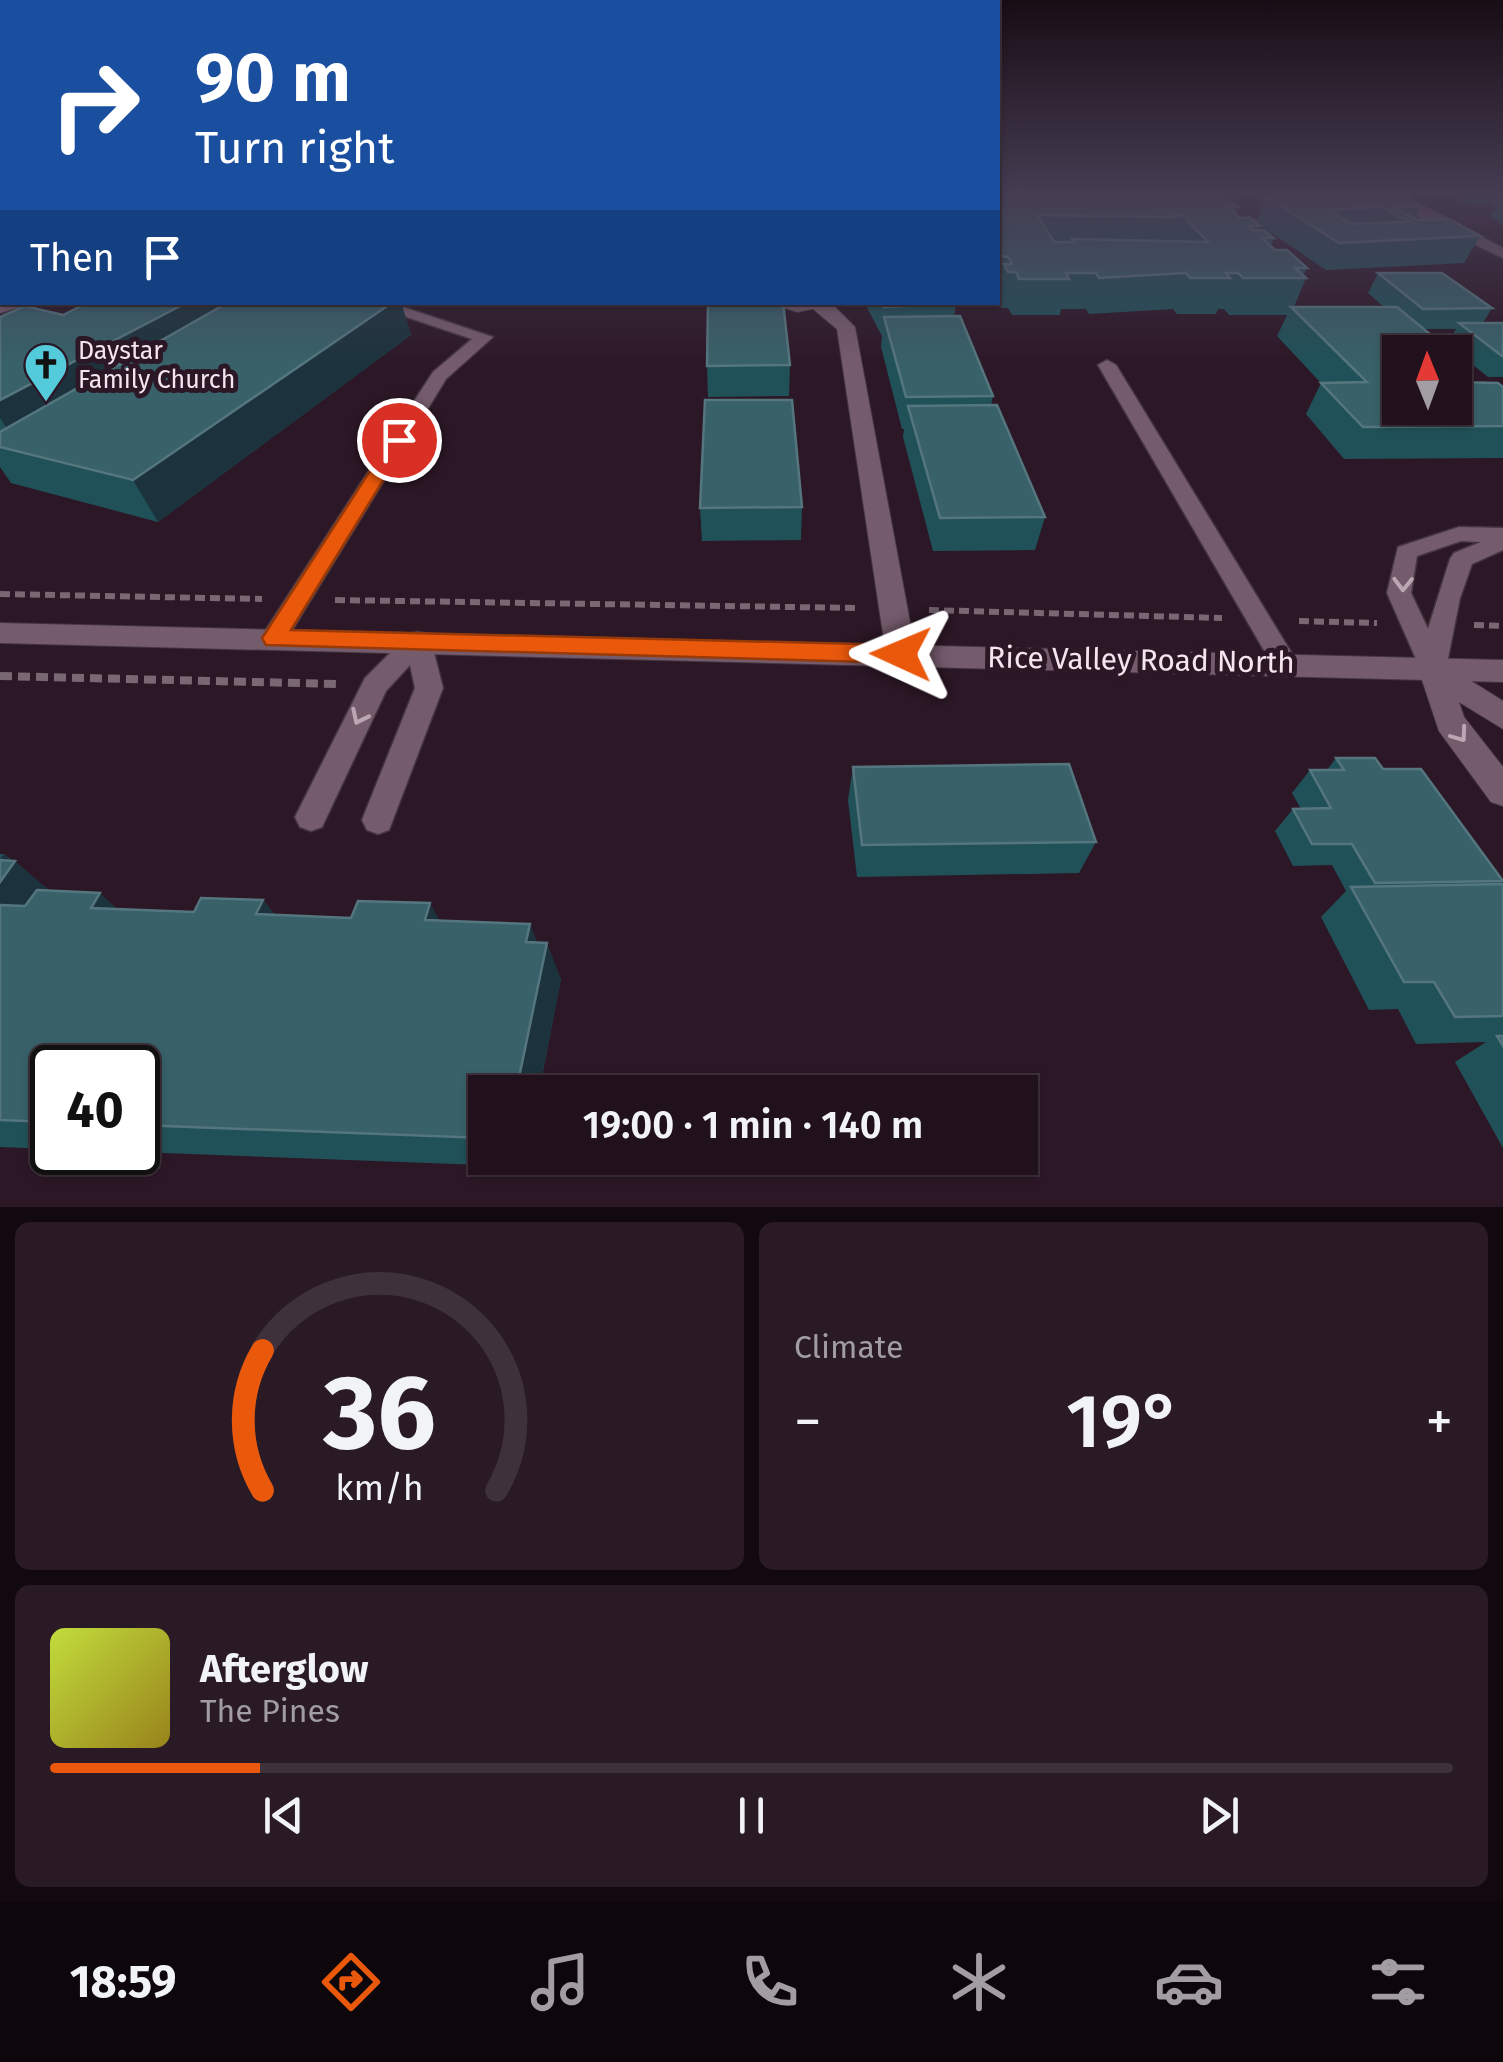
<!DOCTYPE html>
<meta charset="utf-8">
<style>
:root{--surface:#21111c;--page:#291a25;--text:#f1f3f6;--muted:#a29da3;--line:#3e313b;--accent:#ea580c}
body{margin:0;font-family:"Fira Sans",sans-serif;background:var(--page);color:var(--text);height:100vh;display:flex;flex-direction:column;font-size:38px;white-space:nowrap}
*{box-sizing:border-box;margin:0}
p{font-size:32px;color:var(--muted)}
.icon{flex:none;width:55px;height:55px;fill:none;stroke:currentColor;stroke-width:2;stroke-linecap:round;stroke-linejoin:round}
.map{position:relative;height:1207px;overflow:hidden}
.details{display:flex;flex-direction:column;gap:15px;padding:15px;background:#12090f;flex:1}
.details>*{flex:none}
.banner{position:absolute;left:0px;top:0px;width:1000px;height:305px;box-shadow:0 2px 8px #0004,0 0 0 2px var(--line);background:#1a4fa0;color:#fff;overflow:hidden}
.needle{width:65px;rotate:359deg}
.fabs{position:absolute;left:1382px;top:335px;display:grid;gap:20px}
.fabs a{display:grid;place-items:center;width:90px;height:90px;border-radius:0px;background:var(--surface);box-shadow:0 2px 8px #0004,0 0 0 2px var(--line);font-size:50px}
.speed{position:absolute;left:30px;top:1045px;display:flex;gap:20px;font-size:50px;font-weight:700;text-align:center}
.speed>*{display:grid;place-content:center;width:130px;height:130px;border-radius:50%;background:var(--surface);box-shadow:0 2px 8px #0004,0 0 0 2px var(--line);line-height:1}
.speed .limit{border:5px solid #111;border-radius:15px;background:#fff;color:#111}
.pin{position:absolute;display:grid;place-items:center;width:85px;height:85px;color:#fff;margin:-42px;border:5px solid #fff;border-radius:50%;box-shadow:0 2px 10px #0007}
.me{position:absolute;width:110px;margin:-55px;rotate:271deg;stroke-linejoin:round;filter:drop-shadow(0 0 8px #0008)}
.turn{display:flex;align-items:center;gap:35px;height:210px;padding:0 30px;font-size:45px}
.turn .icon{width:130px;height:130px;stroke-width:2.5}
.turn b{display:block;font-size:70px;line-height:85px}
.then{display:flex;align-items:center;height:95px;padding:0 30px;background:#0003;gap:20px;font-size:38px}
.big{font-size:75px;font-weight:600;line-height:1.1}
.details .widget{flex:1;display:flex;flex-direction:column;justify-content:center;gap:15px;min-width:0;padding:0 35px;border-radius:15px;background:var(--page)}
.details .dial{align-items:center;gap:0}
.dial svg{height:260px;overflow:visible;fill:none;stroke:var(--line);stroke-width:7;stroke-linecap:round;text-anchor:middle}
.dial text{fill:var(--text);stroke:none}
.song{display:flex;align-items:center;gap:30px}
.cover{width:120px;height:120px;border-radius:15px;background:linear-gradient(135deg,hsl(70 70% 55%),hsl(50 70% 35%))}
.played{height:10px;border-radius:5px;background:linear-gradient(90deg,var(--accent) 15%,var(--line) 15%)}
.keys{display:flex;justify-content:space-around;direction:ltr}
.heat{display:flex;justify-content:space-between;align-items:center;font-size:55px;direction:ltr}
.details .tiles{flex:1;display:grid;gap:15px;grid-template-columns:1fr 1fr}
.widget:last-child{grid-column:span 2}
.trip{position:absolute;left:468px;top:1075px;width:570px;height:100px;border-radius:0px;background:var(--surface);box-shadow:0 2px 8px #0004,0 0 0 2px var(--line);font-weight:600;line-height:100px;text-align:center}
.tab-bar{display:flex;height:160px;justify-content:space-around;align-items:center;background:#0d070b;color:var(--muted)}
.tab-bar .icon{width:70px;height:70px}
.tab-bar .on{color:var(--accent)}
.tab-bar b{font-size:45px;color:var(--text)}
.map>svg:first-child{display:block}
</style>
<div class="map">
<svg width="1503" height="1207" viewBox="0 0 1503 1207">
<rect width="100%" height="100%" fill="#2c1726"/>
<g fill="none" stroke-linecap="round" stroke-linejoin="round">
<defs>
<g id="service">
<path d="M 1370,194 C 1417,194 1462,227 1503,248 L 1503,258 Z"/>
<path d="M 29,302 L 27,305 L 0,313 L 0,303 Z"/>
<path d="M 362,302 L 388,302 L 493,337 L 446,379 L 283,645 L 265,645 L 261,638 L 265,631 L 433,372 L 472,339 Z"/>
<path d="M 1107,360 L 1116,365 L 1294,657 L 1298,664 L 1294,671 L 1276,671 L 1098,365 Z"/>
<path d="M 1459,527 L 1503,528 L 1503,550 L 1472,564 L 1460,598 L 1446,668 L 1443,675 L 1423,675 L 1420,668 L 1387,593 L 1398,547 ZM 1461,541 L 1481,542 L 1454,553 L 1450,559 L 1428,629 L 1411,593 L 1417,556 Z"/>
<path d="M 418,632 L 427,634 L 431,641 L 443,688 L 389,830 L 378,834 L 367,830 L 362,820 L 415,688 L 410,665 L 386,691 L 322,827 L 311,831 L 300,827 L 295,817 L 365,678 L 409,634 Z"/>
</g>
<g id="minor">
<path d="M 767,302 L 830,302 L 855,327 L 916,654 L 911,662 L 901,665 L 891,662 L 886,654 L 837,329 L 813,309 L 797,312 Z"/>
<path d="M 1433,657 L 1503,701 L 1503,729 L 1459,702 L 1464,717 L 1503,767 L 1503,806 L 1491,802 L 1439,731 L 1418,668 L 1423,660 Z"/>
</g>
<path id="tertiary" d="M 0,623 L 1503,660 L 1503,682 L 0,643 Z"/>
<rect id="secondary" x="0" y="259" width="2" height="10"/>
</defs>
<use href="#service" stroke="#443540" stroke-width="3"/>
<use href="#minor" stroke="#443540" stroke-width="2"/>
<use href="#tertiary" stroke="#443540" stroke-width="2"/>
<use href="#secondary" stroke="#443540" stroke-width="2"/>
<g stroke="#7a6774" stroke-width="6" stroke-dasharray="10 5" stroke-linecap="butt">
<path d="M 0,594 L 262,599"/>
<path d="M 335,600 L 857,608"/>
<path d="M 929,610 L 1222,618"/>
<path d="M 1299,621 L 1377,623"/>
<path d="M 1474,625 L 1503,626"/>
</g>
<path stroke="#7a6774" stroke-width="8" stroke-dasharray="12 6" stroke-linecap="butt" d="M 0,676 L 339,684"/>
<use href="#service" fill="#755c6d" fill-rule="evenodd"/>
<use href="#minor" fill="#755c6d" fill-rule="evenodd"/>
<use href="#tertiary" fill="#755c6d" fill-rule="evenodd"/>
<use href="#secondary" fill="#755c6d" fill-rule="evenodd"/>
</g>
<g fill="#215158">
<path d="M 998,194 L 1238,207 L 1236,214 L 1240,218 L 1256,222 L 1266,197 L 1422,206 L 1415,218 L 1418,220 L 1480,236 L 1464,263 L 1326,270 L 1260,225 L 1259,230 L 1274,238 L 1271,246 L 1275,250 L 1307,268 L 1303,276 L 1306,278 L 1294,307 L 1384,307 L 1368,293 L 1378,273 L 1492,308 L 1483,323 L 1503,323 L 1503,377 L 1488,377 L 1447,344 L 1456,329 L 1424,329 L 1441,343 L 1435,352 L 1400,352 L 1400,408 L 1503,387 L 1503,458 L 1344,459 L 1306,414 L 1321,383 L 1277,336 L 1287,315 L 1229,315 L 1224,309 L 1218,309 L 1216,314 L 1177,314 L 1173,309 L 1089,314 L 1086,309 L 1061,309 L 1060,315 L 1012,315 L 1008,308 L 1001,308 L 998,300 Z"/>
<path d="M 1450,194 L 1503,194 L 1503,225 L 1490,217 L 1496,208 L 1491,205 L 1467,205 Z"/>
<path d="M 89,302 L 401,302 L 411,335 L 158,522 L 11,483 L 0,467 L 0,317 L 63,315 Z"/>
<path d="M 864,302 L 957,302 L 954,316 L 993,396 L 991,405 L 1045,517 L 1035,550 L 933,551 L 903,437 L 904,429 L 902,429 L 881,347 L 882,336 Z"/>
<path d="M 790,365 L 789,396 L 708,397 L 707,366 Z"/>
<path d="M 802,507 L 801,540 L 702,541 L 700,508 Z"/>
<path d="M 1336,758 L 1383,769 L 1503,879 L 1501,884 L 1503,884 L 1503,1148 L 1455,1062 L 1486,1042 L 1416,1044 L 1398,1009 L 1369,1010 L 1321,917 L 1346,891 L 1332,865 L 1293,866 L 1275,831 L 1293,809 L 1301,809 L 1292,793 L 1310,770 L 1327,770 Z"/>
<path d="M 853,767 L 1096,842 L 1079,873 L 857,877 L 848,800 Z"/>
<path d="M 0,854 L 4,854 L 50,891 L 119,909 L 194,912 L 263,900 L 275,915 L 440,921 L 537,942 L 561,979 L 539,1092 L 485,1092 L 485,1158 L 511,1158 L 509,1166 L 138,1152 L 138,1068 L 52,1068 L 52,1149 L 0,1147 Z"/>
</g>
<g fill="#1c333d">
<path d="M 188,302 L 272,302 L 18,445 L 0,418 L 0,400 Z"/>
<path d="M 393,302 L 401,302 L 411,335 L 158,522 L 133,480 Z"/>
<path d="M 4,854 L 14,863 L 15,861 L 60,900 L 0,918 L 0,859 Z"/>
<path d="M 100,893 L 141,931 L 91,908 Z"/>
<path d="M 263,900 L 293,938 L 256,914 Z"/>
<path d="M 430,903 L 451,941 L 425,920 Z"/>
<path d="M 530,924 L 544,960 L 547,943 L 561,979 L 539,1092 L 516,1092 L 526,942 Z"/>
<path d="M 503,1158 L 511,1158 L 509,1166 Z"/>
</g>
<g fill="#386169" stroke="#55767e" stroke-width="2.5" fill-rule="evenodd">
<path d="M 998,194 L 1225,194 L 1238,207 L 1228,207 L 1240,218 L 1250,217 L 1260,226 L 1249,226 L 1253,230 L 1264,230 L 1274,238 L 1262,238 L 1275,250 L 1287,250 L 1307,268 L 1295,268 L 1306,278 L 1243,278 L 1238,273 L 1226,273 L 1230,278 L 1190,278 L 1186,273 L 1099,278 L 1096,273 L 1066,273 L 1069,279 L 1019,279 L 1016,272 L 1008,272 L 1004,264 L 1012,264 L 1008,257 L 1000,256 L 998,251 L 998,243 L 1000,243 L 998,237 ZM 1037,215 L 1173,217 L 1171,215 L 1182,215 L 1208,242 L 1072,239 L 1074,242 L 1054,242 Z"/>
<path d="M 1329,194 L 1401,194 L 1422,206 L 1394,207 L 1418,220 L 1448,219 L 1480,236 L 1339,243 L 1266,197 ZM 1382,207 L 1408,222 L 1352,224 L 1328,210 Z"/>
<path d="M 1378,273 L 1442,273 L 1492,308 L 1423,309 Z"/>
<path d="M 89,302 L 188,302 L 0,400 L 0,317 L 25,306 L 63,315 Z"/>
<path d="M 229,302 L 393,302 L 133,480 L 0,447 L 0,432 Z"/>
<path d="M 708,302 L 783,302 L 790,365 L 707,366 Z"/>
<path d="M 882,302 L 957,302 L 957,303 L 884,307 Z"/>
<path d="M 1291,307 L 1397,307 L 1441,343 L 1410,344 L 1420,352 L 1400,352 L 1400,408 L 1455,408 L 1455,382 L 1498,383 L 1503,387 L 1503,426 L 1363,427 L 1321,383 L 1367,382 Z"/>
<path d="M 960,316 L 993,396 L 906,397 L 884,317 Z"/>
<path d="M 1459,323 L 1503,323 L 1503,356 L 1502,356 Z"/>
<path d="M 705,400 L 792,400 L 802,507 L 700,508 Z"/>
<path d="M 997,405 L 1045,517 L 940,518 L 908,406 Z"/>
<path d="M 1336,758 L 1375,758 L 1383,769 L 1421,769 L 1503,881 L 1375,883 L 1352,844 L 1312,844 L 1293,809 L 1331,808 L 1310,770 L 1344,770 Z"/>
<path d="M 1069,764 L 1096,842 L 862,845 L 853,767 Z"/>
<path d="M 0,860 L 15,861 L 0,882 Z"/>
<path d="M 1503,884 L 1503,1016 L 1455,1017 L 1434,982 L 1404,982 L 1351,887 Z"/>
<path d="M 37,890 L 100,893 L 91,908 L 194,912 L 201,898 L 263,900 L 256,914 L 351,918 L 358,901 L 430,903 L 425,920 L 530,924 L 526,942 L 547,943 L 516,1092 L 485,1092 L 485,1138 L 138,1125 L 138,1068 L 52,1068 L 52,1122 L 0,1120 L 0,905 L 25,906 Z"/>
<path d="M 1497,1036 L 1503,1036 L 1503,1046 Z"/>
</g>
<defs><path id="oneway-chevron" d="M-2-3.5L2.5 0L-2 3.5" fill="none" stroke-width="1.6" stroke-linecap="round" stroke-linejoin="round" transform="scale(2.5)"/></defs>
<g stroke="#bba7b4">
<use href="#oneway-chevron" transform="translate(1403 584) rotate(91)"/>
<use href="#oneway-chevron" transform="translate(359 717) rotate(116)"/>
<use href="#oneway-chevron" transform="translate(1460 735) rotate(54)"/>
</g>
<linearGradient id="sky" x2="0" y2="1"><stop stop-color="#180d15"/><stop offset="0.53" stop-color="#453c52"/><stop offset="1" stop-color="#453c52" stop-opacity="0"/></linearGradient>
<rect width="1503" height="363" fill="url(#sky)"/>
<path fill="#ea580c" stroke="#983908" stroke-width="2.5" d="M 399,434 L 408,440 L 291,630 L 901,645 L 913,654 L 901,663 L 266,645 L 262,638 L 266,632 L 390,440 Z"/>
<defs>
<symbol id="church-pin" viewBox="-11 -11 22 30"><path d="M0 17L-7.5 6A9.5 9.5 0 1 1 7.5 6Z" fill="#53cbdb" stroke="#2c1726"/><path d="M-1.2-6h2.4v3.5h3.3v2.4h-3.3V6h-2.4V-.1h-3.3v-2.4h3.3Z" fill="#111"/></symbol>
</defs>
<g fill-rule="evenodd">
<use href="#church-pin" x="21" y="340" width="50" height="68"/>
</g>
<g text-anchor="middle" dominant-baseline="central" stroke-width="10" stroke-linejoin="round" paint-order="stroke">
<g font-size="25" fill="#f4e5ef" stroke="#2c1726" text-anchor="start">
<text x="78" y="351">Daystar<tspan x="78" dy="29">Family Church</tspan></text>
</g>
<g font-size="30" fill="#f4e5ef" stroke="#2c1726">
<text transform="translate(1141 660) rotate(1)">Rice Valley Road North</text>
</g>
</g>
</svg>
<div class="fabs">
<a><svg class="needle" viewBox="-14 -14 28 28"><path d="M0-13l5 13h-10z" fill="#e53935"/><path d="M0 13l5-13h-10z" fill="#a29da3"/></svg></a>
</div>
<div class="speed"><div class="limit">40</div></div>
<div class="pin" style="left:399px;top:440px;background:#d93025"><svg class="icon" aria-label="arrive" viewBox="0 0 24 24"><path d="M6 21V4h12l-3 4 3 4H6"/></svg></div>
<svg class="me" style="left:901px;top:654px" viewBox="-20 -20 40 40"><path d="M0-17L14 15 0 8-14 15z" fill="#ea580c" stroke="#fff" stroke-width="4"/></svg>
<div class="trip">19:00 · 1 min · 140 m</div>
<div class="banner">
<div class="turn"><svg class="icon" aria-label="right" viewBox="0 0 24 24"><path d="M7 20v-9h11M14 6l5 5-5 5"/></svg><div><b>90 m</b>Turn right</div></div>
<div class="then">Then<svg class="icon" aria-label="arrive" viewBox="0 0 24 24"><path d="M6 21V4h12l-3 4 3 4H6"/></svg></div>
</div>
</div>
<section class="details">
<div class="tiles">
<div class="widget dial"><svg viewBox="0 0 100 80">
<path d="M14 69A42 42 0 1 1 86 69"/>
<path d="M14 69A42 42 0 0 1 14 26" stroke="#ea580c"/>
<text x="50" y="56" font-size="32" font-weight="700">36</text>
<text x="50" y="72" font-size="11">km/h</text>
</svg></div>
<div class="widget"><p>Climate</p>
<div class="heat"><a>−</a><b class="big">19°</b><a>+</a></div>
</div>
<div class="widget">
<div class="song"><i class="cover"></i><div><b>Afterglow</b><p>The Pines</p></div></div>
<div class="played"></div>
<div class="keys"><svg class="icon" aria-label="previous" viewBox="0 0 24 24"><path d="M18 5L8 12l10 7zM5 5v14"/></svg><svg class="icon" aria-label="pause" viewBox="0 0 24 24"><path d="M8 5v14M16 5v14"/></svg><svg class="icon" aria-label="next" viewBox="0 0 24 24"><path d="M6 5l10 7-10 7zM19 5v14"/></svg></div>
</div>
</div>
</section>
<nav class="tab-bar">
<b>18:59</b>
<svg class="icon on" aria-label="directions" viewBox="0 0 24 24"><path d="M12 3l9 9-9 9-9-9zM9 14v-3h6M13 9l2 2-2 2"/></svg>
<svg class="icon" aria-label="music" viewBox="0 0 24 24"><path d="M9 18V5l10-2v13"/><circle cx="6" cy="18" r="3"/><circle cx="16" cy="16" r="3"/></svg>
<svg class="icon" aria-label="phone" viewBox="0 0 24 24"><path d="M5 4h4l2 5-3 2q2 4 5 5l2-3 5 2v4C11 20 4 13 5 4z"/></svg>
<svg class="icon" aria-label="climate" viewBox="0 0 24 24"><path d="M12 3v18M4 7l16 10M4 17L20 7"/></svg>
<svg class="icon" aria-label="car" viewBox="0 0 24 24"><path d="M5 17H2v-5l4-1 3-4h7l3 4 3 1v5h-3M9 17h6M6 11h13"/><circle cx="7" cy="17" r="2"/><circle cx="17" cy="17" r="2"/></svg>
<svg class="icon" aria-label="filters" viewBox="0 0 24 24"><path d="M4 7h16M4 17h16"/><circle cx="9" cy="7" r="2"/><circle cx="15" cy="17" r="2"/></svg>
</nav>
